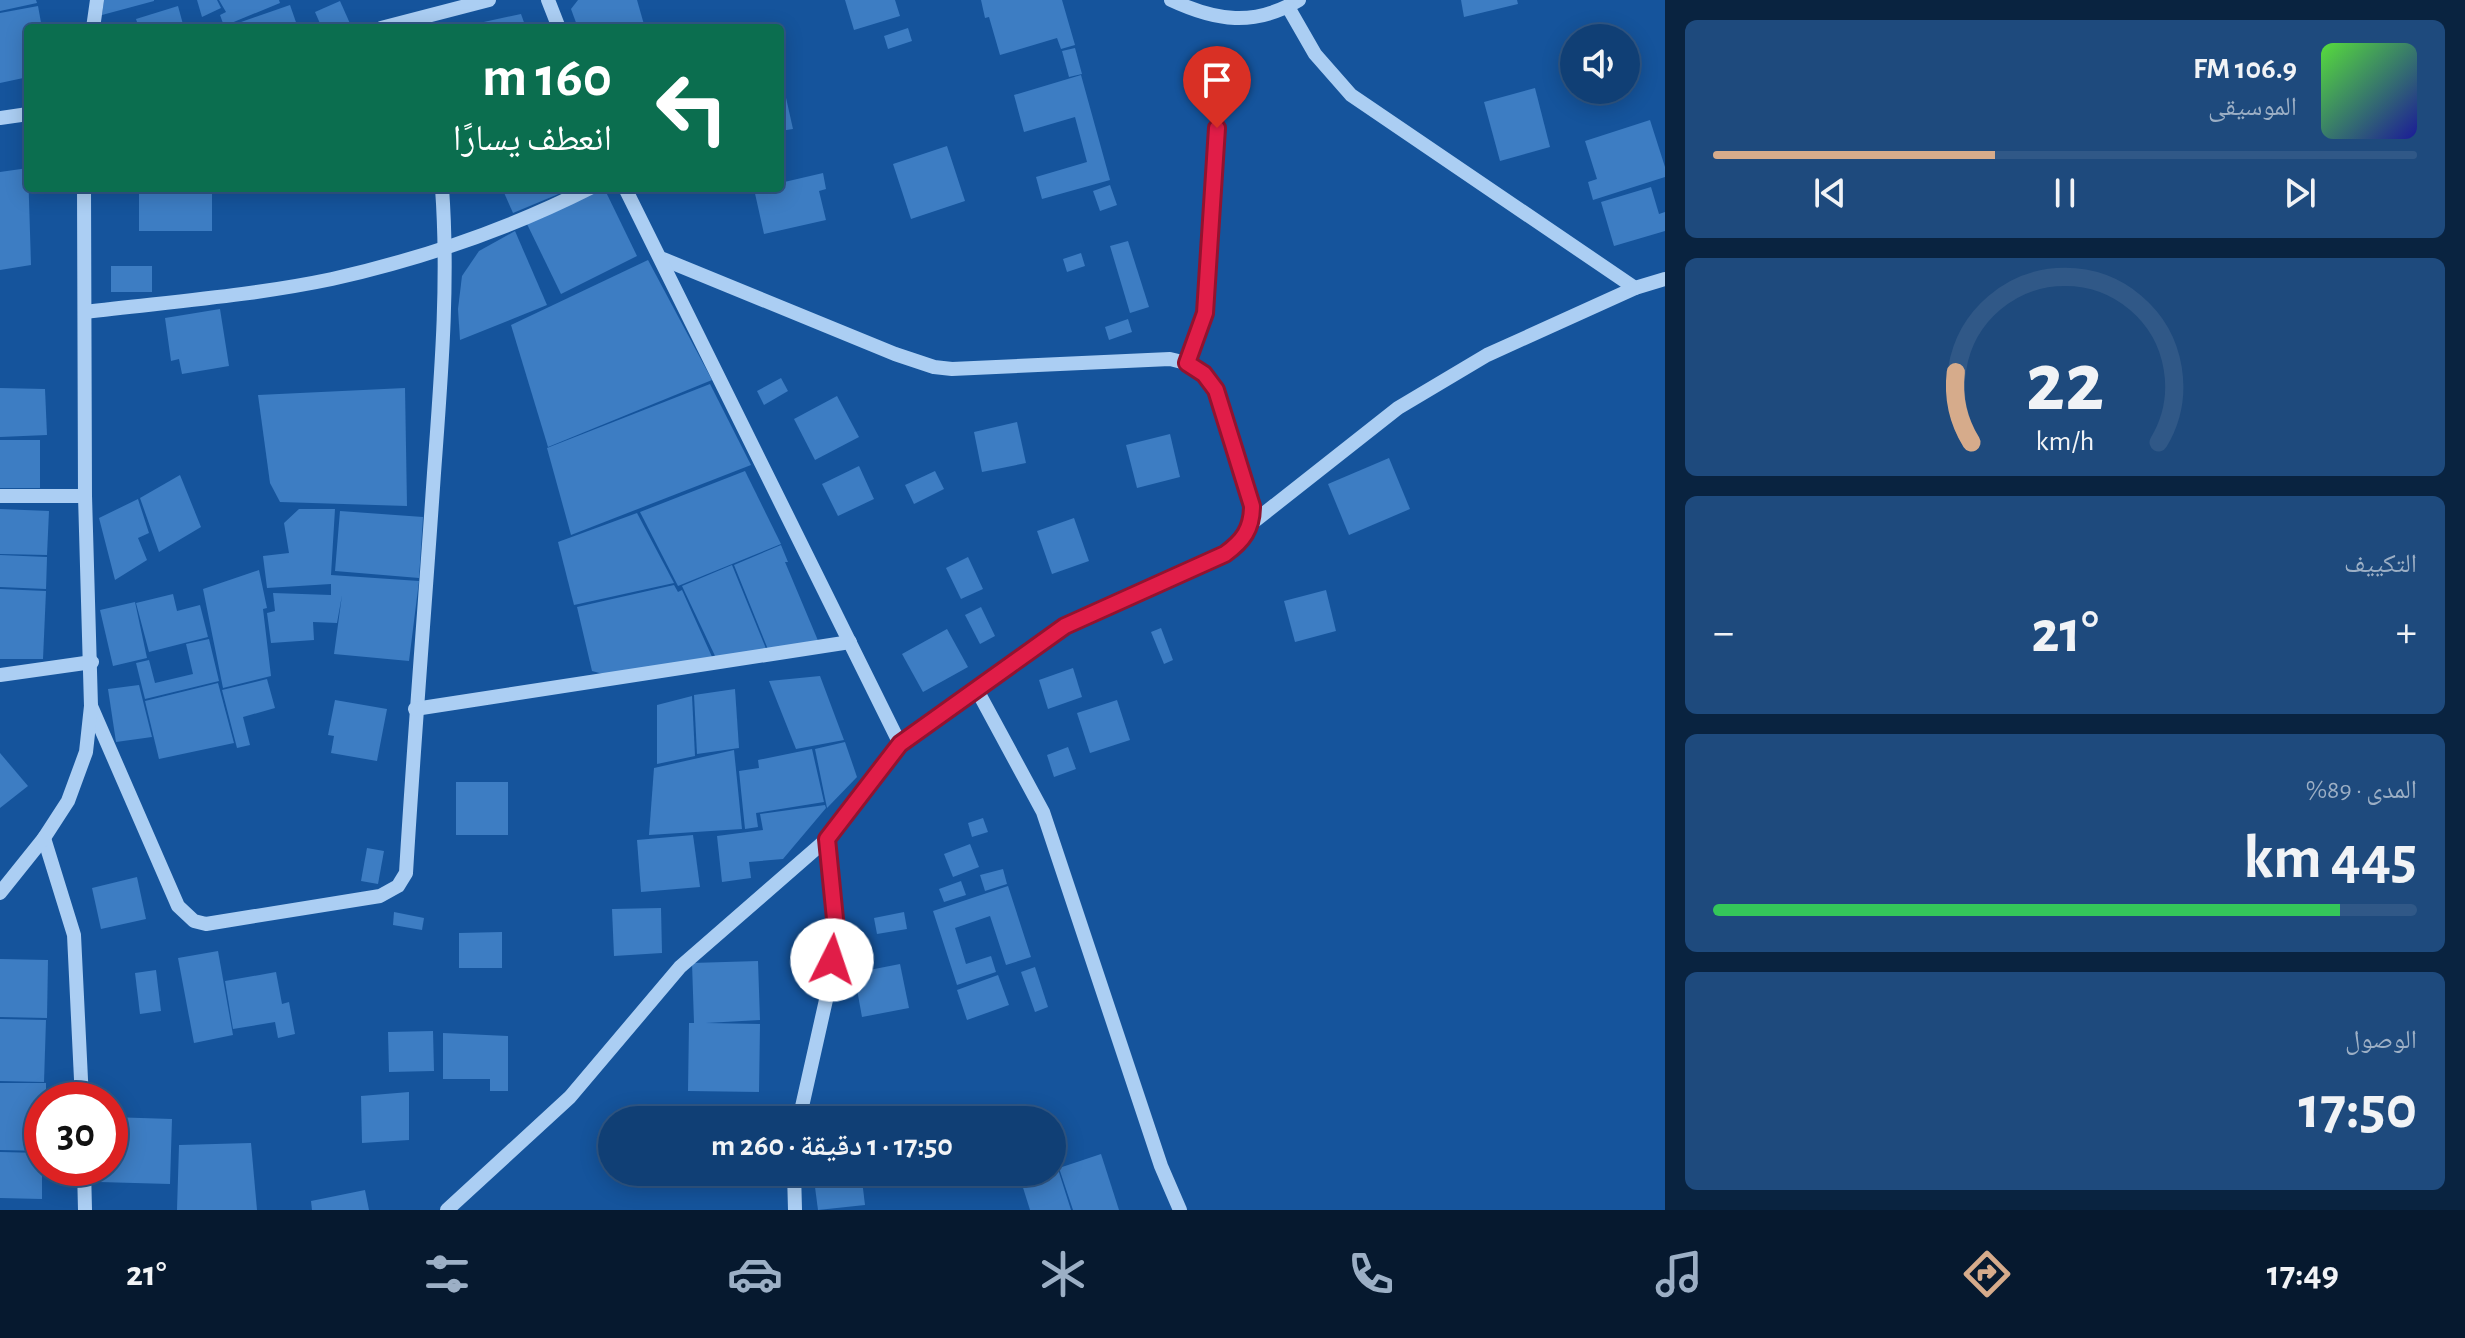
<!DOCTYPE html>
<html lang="ar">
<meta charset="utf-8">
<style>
:root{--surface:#103f75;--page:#1e4a7d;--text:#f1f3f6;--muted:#9cafc5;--line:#305887;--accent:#d6ab8b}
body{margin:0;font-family:"Alegreya Sans","Noto Naskh Arabic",sans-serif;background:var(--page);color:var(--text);direction:rtl;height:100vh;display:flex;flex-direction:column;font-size:30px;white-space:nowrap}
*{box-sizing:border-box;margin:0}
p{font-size:26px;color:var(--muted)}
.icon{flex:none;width:44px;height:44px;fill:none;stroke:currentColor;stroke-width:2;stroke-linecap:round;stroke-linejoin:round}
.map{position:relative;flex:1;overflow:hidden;direction:ltr}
.drawer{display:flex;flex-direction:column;gap:20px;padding:20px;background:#092340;width:800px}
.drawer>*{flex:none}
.guide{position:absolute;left:24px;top:24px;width:760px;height:168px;border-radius:8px;box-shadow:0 4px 20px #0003,0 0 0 2px var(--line);direction:rtl;background:#0b6e4f;color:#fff;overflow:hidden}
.buttons{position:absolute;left:1560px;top:24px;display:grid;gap:16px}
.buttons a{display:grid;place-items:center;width:80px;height:80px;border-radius:50%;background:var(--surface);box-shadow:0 4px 20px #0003,0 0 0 2px var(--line);font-size:40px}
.speed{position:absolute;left:24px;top:1082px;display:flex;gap:16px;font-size:40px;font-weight:700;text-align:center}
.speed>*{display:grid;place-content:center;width:104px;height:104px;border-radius:50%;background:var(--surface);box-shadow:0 4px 20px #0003,0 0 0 2px var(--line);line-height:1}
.speed .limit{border:12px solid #d22;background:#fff;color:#111}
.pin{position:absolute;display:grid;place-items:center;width:68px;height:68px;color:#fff;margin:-82px -34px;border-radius:50% 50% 50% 0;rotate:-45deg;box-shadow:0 0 8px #0007}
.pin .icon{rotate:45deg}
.me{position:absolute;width:88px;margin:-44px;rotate:4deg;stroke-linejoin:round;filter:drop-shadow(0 0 6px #0008)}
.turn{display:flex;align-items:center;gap:28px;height:168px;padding:0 40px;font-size:36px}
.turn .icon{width:104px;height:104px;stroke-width:2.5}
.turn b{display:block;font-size:56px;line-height:68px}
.big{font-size:60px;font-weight:600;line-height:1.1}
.drawer .card{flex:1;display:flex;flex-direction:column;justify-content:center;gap:12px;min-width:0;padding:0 28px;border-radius:12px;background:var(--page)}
.drawer .dial{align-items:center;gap:0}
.dial svg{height:208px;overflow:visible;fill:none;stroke:var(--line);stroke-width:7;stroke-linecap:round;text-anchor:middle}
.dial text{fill:var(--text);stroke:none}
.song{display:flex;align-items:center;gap:24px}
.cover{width:96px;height:96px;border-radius:12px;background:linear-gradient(135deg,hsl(110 70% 55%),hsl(240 70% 35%))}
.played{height:8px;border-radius:4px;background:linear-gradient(90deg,var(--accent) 40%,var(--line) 40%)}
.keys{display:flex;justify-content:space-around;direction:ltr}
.heat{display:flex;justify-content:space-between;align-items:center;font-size:44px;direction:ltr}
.charge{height:12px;border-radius:6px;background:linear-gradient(90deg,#34c759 89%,var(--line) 0)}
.trip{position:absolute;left:598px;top:1106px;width:468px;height:80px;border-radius:40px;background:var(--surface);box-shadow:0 4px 20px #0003,0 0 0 2px var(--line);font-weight:600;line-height:80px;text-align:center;direction:rtl}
.tabs{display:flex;height:128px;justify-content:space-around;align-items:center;background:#06192f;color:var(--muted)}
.tabs .icon{width:56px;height:56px}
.tabs .current{color:var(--accent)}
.tabs b{font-size:36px;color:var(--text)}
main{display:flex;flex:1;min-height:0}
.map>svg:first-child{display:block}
</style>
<main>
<section class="drawer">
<div class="card">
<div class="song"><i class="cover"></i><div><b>106.9 FM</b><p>الموسيقى</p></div></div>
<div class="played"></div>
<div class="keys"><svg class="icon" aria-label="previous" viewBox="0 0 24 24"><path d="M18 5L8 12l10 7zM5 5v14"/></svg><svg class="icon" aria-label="pause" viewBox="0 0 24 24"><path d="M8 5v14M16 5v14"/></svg><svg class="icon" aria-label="next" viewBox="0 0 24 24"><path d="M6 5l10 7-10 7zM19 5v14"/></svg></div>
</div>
<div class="card dial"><svg viewBox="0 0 100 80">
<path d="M14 69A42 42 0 1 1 86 69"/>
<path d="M14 69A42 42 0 0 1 8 42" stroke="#d6ab8b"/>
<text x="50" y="56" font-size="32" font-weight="700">22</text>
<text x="50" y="72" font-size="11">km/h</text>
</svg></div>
<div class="card"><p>التكييف</p>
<div class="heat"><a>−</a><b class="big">21°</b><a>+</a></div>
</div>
<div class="card"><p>المدى · 89%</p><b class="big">445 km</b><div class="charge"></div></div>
<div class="card"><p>الوصول</p><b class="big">17:50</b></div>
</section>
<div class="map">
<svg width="1665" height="1210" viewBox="0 0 1665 1210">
<rect width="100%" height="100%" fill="#15549c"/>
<g fill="#3d7dc3">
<path d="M 0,0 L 36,0 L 37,3 L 0,11 Z"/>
<path d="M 104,0 L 154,0 L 154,1 L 102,15 Z"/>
<path d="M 197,0 L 217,0 L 221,8 L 202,17 Z"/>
<path d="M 219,0 L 279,0 L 280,3 L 224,26 L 220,15 L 226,12 Z"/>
<path d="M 578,0 L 637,0 L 645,28 L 578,28 L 571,9 Z"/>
<path d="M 845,0 L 895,0 L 900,16 L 854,30 Z"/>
<path d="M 981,0 L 1062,0 L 1075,45 L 1061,49 L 1057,38 L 1000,55 L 989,17 L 985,18 Z"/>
<path d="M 1461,0 L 1517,0 L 1518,4 L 1464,17 Z"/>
<path d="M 340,1 L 352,28 L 322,28 L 315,12 Z"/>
<path d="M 290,5 L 298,28 L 224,28 Z"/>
<path d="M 38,6 L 42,28 L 28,28 L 28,77 L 0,83 L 0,13 Z"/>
<path d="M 178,6 L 184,28 L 139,28 L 136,19 Z"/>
<path d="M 521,14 L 526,28 L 472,28 L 470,25 Z"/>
<path d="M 908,28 L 912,41 L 888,49 L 884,36 Z"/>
<path d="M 1075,48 L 1082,74 L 1069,77 L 1062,51 Z"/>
<path d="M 780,71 L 793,129 L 780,131 Z"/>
<path d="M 1081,75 L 1110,180 L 1042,199 L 1036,177 L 1087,162 L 1075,117 L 1024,132 L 1014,95 Z"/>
<path d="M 1535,88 L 1550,147 L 1500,161 L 1484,102 Z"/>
<path d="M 1650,120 L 1665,167 L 1665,177 L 1593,200 L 1588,182 L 1597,179 L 1585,141 Z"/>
<path d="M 947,146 L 965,201 L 911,219 L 893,164 Z"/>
<path d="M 28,168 L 31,265 L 0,270 L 0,172 Z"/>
<path d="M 823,173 L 826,189 L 819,191 L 826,220 L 764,234 L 754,189 L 780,188 L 780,183 Z"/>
<path d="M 1110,185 L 1117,205 L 1100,211 L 1093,191 Z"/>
<path d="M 1651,187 L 1659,214 L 1665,212 L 1665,231 L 1614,246 L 1601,202 Z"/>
<rect x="139" y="188" width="73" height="43"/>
<path d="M 502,188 L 573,188 L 513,213 Z"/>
<path d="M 604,188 L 637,256 L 561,294 L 527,224 Z"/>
<path d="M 515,231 L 547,305 L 460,340 L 458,309 L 462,276 L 479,251 Z"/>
<path d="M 1128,241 L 1149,307 L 1130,313 L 1110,246 Z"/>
<path d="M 1081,253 L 1085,266 L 1067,272 L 1063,259 Z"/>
<path d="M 648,260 L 712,380 L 548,447 L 511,325 Z"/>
<rect x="111" y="266" width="41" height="26"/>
<path d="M 220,309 L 229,366 L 182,374 L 179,359 L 171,361 L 165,318 Z"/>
<path d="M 1128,319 L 1132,332 L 1109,340 L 1105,327 Z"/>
<path d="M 781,378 L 788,391 L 764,405 L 757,391 Z"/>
<path d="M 710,384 L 751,465 L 571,535 L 547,448 Z"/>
<path d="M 0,388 L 45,389 L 47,435 L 0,437 Z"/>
<path d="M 405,388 L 407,506 L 280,502 L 270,483 L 258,395 Z"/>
<path d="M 837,396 L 859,437 L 815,460 L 794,419 Z"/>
<path d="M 1017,422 L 1026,463 L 982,472 L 974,432 Z"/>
<path d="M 1170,434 L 1180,477 L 1137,488 L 1126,445 Z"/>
<rect x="0" y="440" width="40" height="48"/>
<path d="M 1389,458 L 1410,509 L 1349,535 L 1328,484 Z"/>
<path d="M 859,466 L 874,499 L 838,516 L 822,484 Z"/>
<path d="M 745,471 L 781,544 L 678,586 L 640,512 Z"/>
<path d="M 935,471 L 944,489 L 914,504 L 905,485 Z"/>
<path d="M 180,475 L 201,527 L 159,552 L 140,498 Z"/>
<path d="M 138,499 L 149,533 L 138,538 L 147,560 L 115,580 L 99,518 Z"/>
<path d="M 0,509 L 49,511 L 47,555 L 0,554 Z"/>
<path d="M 299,509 L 335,509 L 331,575 L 419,581 L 409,661 L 334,654 L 342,595 L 337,623 L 313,622 L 314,640 L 271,643 L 267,613 L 275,611 L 273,593 L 331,595 L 331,584 L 267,588 L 263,556 L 289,553 L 284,523 Z"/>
<path d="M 340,511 L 423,517 L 419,578 L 335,571 Z"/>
<path d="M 637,513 L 674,583 L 574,605 L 558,542 Z"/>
<path d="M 1074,518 L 1089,561 L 1052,574 L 1037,531 Z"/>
<path d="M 781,545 L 788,562 L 785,562 L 819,643 L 769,652 L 734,565 Z"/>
<path d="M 0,555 L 47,557 L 46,589 L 0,587 Z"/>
<path d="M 968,557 L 983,589 L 961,599 L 946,568 Z"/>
<path d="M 732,565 L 767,651 L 716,658 L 682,586 Z"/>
<path d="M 259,570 L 267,608 L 263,609 L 271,676 L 223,688 L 203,589 Z"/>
<path d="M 674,585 L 678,592 L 682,590 L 713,659 L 607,675 L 592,671 L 577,607 Z"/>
<path d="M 0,589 L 46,591 L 43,659 L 0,659 Z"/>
<path d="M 1326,590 L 1336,631 L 1295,642 L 1284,601 Z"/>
<path d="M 173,594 L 177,611 L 200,605 L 208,637 L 149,652 L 136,603 Z"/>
<path d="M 135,602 L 147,658 L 113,666 L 100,610 Z"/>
<path d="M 981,607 L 995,636 L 980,644 L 965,615 Z"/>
<path d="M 1161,628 L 1173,660 L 1164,664 L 1151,632 Z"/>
<path d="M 947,629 L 968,667 L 923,692 L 902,654 Z"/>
<path d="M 209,639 L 219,681 L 145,699 L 136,663 L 149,660 L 155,683 L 193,674 L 186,644 Z"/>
<path d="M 1073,668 L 1082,697 L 1048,709 L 1039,680 Z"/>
<path d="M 820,676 L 844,740 L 796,749 L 769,681 Z"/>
<path d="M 267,679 L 275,708 L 243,717 L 250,745 L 237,748 L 222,690 Z"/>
<path d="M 218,683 L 234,743 L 159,759 L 145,701 Z"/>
<path d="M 139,685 L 152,737 L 116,742 L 108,689 Z"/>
<path d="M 735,689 L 739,748 L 697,754 L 694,695 Z"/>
<path d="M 692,696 L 695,756 L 657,764 L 657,705 Z"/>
<path d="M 335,700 L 387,709 L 377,761 L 331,753 L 334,736 L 328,735 Z"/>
<path d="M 1117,700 L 1130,740 L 1090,753 L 1077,713 Z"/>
<path d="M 845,742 L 857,777 L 827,808 L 815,749 Z"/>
<path d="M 1068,747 L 1076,769 L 1054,777 L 1047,755 Z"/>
<path d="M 812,749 L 824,802 L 756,813 L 758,827 L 745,829 L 739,771 L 759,768 L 758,760 Z"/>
<path d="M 734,750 L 742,829 L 649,835 L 654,768 Z"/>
<path d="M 0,753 L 28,786 L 0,808 Z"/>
<rect x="456" y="782" width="52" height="53"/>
<path d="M 825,805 L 826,808 L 783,859 L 749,862 L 751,878 L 722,882 L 717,836 L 763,830 L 760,814 Z"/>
<path d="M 983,818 L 988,832 L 972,837 L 968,823 Z"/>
<path d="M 693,835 L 700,887 L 641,892 L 637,840 Z"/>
<path d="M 970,844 L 979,867 L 953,877 L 944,854 Z"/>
<path d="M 367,848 L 384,851 L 378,884 L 361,881 Z"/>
<path d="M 1003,869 L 1007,884 L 985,891 L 980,875 Z"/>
<path d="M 137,877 L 146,919 L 101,929 L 92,888 Z"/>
<path d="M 961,881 L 966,895 L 944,902 L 939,889 Z"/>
<path d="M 1008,886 L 1031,957 L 1006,965 L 990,916 L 955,928 L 966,964 L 991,956 L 996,972 L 957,985 L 933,911 Z"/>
<path d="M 661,908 L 662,953 L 614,956 L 612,909 Z"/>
<path d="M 394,912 L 424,918 L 422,930 L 393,925 Z"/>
<path d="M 904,912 L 907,929 L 877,934 L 874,918 Z"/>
<path d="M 502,932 L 502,968 L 459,968 L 459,933 Z"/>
<path d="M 218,951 L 233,1035 L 194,1043 L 178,958 Z"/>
<path d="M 0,959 L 48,960 L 47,1018 L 0,1017 Z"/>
<path d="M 758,961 L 760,1020 L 706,1023 L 760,1024 L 759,1092 L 688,1091 L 689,1023 L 694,1023 L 692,963 Z"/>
<path d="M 900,964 L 909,1008 L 862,1017 L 854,973 Z"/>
<path d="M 1035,967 L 1048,1007 L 1035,1012 L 1021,972 Z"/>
<path d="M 156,970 L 161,1011 L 140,1014 L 135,973 Z"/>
<path d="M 276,972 L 282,1004 L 289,1002 L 295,1034 L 278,1038 L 275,1022 L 233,1029 L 225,981 Z"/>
<path d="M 998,975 L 1009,1005 L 967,1020 L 957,990 Z"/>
<path d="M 0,1019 L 46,1020 L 44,1082 L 0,1081 Z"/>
<path d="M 433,1031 L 434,1071 L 389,1072 L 388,1032 Z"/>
<path d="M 443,1033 L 508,1036 L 508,1091 L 490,1091 L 490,1079 L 443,1079 Z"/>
<path d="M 0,1083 L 46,1083 L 46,1100 L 42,1100 L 42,1151 L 0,1150 Z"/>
<path d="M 409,1092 L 409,1140 L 362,1143 L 361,1096 Z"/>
<path d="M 110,1117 L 172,1119 L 170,1184 L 99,1182 L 99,1168 L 110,1168 Z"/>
<path d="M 251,1143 L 257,1210 L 177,1210 L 179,1145 Z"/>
<path d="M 0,1152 L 42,1153 L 42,1199 L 0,1198 Z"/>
<path d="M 1101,1154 L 1119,1210 L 1073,1210 L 1059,1168 Z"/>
<path d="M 1057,1166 L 1071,1210 L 1030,1210 L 1020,1178 L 1039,1172 L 1052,1172 L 1052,1168 Z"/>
<path d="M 813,1172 L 861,1172 L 865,1205 L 818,1210 Z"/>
<path d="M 365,1190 L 369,1210 L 312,1210 L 311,1201 Z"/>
</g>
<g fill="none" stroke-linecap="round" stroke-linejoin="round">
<g stroke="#abcef3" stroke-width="14">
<path d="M 548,0 L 559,28"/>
<path d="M 1171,0 C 1216,21 1254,27 1299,0"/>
<path d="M 1288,7 L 1315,54 L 1351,95 L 1635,288"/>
<path d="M 93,28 L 97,0"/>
<path d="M 381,28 L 489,0"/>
<path d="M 0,118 L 28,114"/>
<path d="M 663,259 L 895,354 L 934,367 L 952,369 L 1170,359 C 1183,362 1196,365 1205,374 C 1222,392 1243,478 1252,506 C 1252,529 1243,541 1225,554 L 1065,626 L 900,744"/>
<path d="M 85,312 C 167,302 251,296 332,279 C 421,259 509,229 590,188"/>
<path d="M 1187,363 L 1205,313 L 1217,128"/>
<path d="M 0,496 L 85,496"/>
<path d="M 1252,523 L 1398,408 L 1487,355 L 1635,288 L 1665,279"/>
<path d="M 0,675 L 92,662"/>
<path d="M 977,690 L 1043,812 L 1161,1166 L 1180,1210"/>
<path d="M 91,706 L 178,906 L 194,921 L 206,924 L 380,896 L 398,886 L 406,873 C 414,739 425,606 434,473 C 441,377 449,284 442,188"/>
<path d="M 415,709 L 850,642"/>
<path d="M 44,838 L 74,935 L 82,1100"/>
<path d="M 0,893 L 44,838 L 68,801 L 86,752 L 91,706 L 85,496 L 84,188"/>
<path d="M 799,1120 L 828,991 L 836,929 L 827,839"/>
<path d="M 84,1168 L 85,1210"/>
<path d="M 794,1172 L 795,1210"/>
<path d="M 447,1210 L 570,1097 L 680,967 L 827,839 L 900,744 L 625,188"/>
</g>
</g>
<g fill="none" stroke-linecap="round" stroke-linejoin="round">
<defs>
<path id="route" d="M 832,960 L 836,929 L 827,839 L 900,744 L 1065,626 L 1225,554 C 1243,541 1252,529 1252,506 L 1216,390 L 1204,374 L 1187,363 L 1205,313 L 1217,128"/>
</defs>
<use href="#route" stroke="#92132f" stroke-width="20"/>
<use href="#route" stroke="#e11d48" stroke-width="14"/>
</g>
</svg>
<div class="buttons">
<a><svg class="icon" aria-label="sound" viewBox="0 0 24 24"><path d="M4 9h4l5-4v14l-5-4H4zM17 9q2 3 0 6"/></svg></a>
</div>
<div class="speed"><div class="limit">30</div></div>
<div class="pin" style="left:1217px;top:128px;background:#d93025"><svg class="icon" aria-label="arrive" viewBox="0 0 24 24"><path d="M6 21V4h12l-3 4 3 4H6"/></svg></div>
<svg class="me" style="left:832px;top:960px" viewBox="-20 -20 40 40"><circle r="19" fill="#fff"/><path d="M0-13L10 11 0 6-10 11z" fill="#e11d48"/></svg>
<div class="trip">17:50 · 1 دقيقة · 260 m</div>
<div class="guide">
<div class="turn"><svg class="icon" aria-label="left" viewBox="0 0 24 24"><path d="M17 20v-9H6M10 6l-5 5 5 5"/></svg><div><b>160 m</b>انعطف يسارًا</div></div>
</div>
</div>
</main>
<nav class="tabs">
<b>17:49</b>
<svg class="icon current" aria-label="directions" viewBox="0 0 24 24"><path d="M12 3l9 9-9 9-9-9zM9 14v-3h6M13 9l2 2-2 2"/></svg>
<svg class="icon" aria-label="music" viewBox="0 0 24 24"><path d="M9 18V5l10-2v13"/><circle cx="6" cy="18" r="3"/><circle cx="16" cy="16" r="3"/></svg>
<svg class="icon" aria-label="phone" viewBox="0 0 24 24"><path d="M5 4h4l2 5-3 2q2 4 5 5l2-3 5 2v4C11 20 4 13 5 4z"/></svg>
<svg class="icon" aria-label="climate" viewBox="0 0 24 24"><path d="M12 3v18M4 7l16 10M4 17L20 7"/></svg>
<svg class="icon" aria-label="car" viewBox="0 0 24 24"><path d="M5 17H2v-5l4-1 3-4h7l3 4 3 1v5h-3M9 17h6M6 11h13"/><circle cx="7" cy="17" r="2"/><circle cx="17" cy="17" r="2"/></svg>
<svg class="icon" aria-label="filters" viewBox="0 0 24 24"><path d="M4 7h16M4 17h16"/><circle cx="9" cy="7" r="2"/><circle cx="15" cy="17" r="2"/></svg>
<b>21°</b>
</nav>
